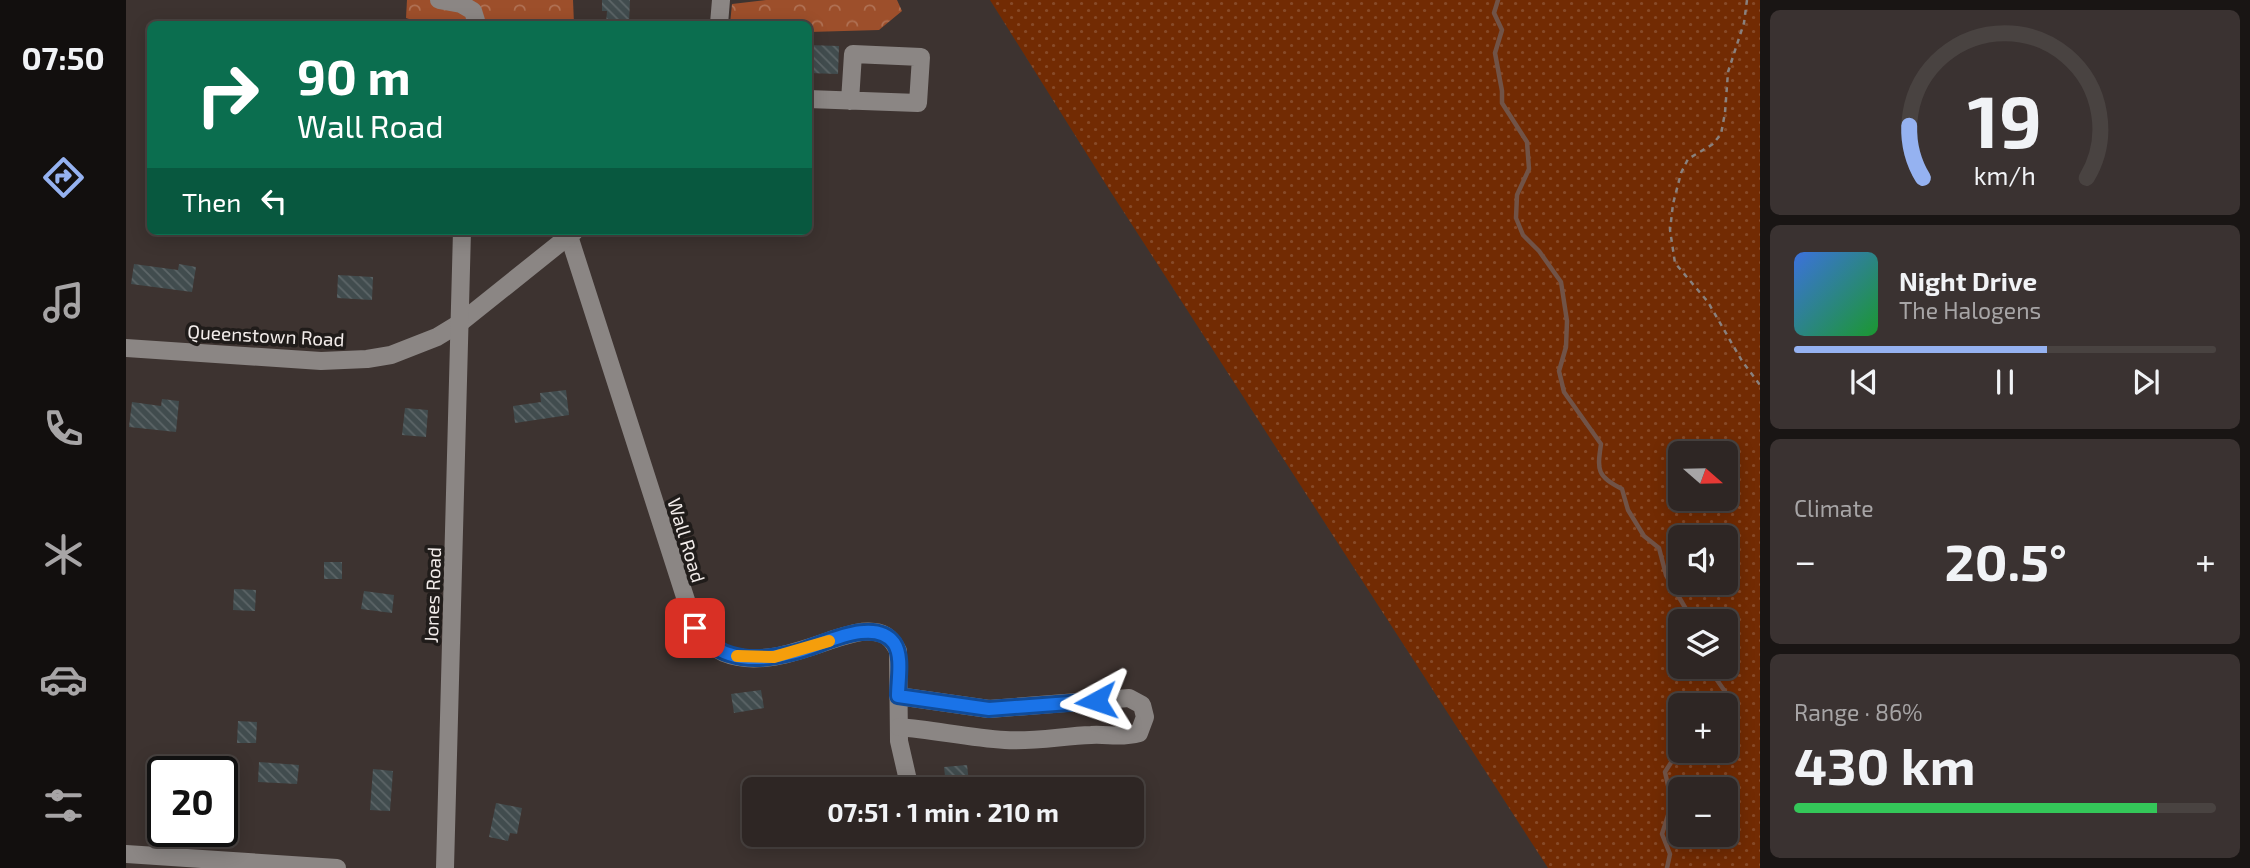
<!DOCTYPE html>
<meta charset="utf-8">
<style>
:root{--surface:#2e2624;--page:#3a3231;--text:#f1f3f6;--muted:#a7a5a6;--line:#494341;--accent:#95b2f1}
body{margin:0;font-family:"Exo 2",sans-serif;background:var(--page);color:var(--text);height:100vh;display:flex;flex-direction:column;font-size:26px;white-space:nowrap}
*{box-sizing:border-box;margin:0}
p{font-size:23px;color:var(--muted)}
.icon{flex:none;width:38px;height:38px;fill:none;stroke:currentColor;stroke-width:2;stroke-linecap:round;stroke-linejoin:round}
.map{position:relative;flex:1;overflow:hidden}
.details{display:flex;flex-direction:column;gap:10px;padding:10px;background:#191514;width:490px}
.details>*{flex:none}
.top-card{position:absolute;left:21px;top:21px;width:665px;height:214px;border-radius:10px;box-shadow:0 4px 18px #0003,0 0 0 2px var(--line);background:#0b6e4f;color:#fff;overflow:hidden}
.needle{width:46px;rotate:110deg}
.buttons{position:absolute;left:1542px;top:441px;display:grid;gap:14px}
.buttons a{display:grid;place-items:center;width:70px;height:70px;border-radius:10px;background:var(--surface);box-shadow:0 4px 18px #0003,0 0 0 2px var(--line);font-size:35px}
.speed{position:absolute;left:21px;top:756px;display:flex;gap:14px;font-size:35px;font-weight:700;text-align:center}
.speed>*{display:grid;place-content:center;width:91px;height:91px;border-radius:50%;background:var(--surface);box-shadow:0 4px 18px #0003,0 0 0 2px var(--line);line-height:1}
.speed .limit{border:4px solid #111;border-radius:10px;background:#fff;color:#111}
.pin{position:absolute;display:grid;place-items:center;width:60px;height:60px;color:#fff;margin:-30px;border-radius:14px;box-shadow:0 4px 10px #0006}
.me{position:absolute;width:77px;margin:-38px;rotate:265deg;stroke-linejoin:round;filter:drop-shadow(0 0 5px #0008)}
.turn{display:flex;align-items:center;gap:24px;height:147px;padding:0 35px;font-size:32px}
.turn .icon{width:91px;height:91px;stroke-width:2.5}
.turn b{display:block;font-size:49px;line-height:60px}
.then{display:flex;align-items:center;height:66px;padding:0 35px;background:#0003;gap:14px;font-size:26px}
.big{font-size:52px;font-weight:700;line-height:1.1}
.details .widget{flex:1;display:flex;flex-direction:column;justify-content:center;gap:10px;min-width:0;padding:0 24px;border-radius:10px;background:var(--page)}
.details .dial{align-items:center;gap:0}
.dial svg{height:182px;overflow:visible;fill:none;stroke:var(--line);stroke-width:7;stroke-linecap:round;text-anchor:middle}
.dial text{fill:var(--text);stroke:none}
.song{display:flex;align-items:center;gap:21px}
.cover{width:84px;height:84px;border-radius:10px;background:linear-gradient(135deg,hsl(220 70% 55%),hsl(130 70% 35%))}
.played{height:7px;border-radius:4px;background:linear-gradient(90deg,var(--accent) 60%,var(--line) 60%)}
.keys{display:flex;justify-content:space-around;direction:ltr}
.heat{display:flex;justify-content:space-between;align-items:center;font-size:38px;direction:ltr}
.charge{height:10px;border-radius:5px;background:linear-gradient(90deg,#34c759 86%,var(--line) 0)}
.trip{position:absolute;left:616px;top:777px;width:402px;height:70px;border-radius:10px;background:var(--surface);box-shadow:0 4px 18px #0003,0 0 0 2px var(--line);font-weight:700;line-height:70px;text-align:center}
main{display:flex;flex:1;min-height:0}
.dock{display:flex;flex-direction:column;width:126px;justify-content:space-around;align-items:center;background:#120f0e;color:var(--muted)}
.dock .icon{width:49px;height:49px}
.dock .active{color:var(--accent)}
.dock b{font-size:32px;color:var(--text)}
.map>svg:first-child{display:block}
</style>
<main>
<nav class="dock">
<b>07:50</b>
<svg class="icon active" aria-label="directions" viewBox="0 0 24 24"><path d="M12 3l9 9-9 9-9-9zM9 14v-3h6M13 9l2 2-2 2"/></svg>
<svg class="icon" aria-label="music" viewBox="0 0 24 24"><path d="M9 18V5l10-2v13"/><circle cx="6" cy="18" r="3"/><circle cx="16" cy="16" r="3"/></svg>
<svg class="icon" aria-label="phone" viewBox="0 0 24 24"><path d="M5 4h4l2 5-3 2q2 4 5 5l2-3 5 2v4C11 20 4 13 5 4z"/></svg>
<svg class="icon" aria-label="climate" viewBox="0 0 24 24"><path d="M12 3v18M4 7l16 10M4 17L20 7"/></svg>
<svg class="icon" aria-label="car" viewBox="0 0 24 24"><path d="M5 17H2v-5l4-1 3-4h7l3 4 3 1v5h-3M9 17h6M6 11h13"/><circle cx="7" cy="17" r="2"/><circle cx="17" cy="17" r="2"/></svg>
<svg class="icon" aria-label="filters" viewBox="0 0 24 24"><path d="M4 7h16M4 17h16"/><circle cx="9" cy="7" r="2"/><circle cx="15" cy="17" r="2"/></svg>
</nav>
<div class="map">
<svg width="1634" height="868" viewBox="0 0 1634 868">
<defs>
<pattern id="grass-dots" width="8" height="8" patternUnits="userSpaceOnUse" patternTransform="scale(1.75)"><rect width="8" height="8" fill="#722b03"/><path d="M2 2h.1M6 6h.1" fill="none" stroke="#874a28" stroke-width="1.8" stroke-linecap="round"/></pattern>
<pattern id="forest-crowns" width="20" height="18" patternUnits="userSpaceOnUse" patternTransform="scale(1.75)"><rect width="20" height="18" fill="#9d4f2b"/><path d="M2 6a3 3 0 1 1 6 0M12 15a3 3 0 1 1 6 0" fill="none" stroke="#b07154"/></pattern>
<pattern id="building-back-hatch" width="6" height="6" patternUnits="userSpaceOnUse" patternTransform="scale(1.75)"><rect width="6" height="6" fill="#414c4e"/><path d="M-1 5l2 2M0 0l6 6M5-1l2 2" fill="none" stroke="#5d6668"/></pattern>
</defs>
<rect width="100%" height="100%" fill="#3d3330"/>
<path fill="url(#grass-dots)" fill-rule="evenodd" d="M 864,0 L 1634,0 L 1634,868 L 1422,868 L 979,183 ZM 1554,453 L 1600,453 L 1600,499 L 1554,499 ZM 1554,537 L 1600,537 L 1600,583 L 1554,583 ZM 1554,621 L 1600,621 L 1600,667 L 1554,667 ZM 1554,705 L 1600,705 L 1600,751 L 1554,751 ZM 1600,789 L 1600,835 L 1554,835 L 1554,789 Z"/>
<g fill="url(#forest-crowns)">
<path d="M 281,0 L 447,0 L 448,24 L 298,24 L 280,18 Z"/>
<path d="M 640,0 L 771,0 L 776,11 L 753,30 L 683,32 L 682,24 L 604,24 L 606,4 Z"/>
</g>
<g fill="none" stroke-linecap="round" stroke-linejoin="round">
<g stroke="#715347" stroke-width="4.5">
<path d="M 1372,0 L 1368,13 L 1376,30 L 1369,53 L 1376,91 L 1376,103 L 1401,142 L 1403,169 L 1391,195 L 1390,218 L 1397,235 L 1413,251 L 1435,282 L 1441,321 L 1440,347 L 1433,371 L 1438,392 L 1475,444 C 1471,471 1471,476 1496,489 L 1502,510 L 1518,536 L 1533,548 L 1540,575 L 1567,621"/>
<path d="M 1582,667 L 1600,693 L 1596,705"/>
<path d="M 1541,868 L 1544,854 L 1536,834 L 1546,803 L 1539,772 L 1546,761 L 1567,751"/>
</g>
</g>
<g fill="url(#building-back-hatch)">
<path d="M 476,0 L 504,0 L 503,24 L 480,24 L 481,11 L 476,11 Z"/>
<path d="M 682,45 L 713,46 L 712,74 L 682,73 Z"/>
<path d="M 8,264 L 52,270 L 53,264 L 70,267 L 66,292 L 5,284 Z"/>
<path d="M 212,275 L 247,277 L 246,300 L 211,298 Z"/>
<path d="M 440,390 L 443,415 L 389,423 L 387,406 L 415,402 L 414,393 Z"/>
<path d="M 36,399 L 53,401 L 50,432 L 3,427 L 6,402 L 35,406 Z"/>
<path d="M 279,408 L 302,410 L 300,437 L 276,435 Z"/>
<rect x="198" y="562" width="18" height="17"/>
<path d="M 108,589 L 130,590 L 129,611 L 107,610 Z"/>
<path d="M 238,591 L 268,595 L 266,613 L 235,609 Z"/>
<path d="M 635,690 L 638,708 L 608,713 L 605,694 Z"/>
<path d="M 112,721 L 131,722 L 130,743 L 111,743 Z"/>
<path d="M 133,762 L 173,765 L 171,784 L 132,782 Z"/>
<path d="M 841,765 L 843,782 L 820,785 L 818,767 Z"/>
<path d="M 247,769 L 267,771 L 264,811 L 244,810 Z"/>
<path d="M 370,803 L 396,808 L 391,834 L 384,833 L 382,841 L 363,837 Z"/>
</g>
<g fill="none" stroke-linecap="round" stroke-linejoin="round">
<path stroke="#89817e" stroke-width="2.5" stroke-dasharray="5 5" stroke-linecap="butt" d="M 1621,0 L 1618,23 L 1602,72 L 1599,113 L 1595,134 L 1587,144 L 1562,159 L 1555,173 L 1547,204 L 1544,230 L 1549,263 L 1582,302 L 1616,361 L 1634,385"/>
<g stroke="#8b8684" stroke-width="18">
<path d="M 313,0 L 335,4 L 347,11 L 351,24"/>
<path d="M 593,24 L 595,0"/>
<path d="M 682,99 L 792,103 L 795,57 L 727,54 L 724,101"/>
<path d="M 443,236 L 569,628 C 577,638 587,648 598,653 C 632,667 673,651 705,640 C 719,636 734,630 748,632 C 761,633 767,641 772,651 L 773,741 L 784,789"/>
<path d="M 0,348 L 195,361 L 241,359 L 265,355 L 311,337 L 334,323 L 449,231"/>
<path d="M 772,696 L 863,709 L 1003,698 L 1016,705 L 1019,717 L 1013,733 C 996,738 982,734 965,735 C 937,736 907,742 879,740 C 843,738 809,730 773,727"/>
<path d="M 0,854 L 211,868"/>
<path d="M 319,868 L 336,231"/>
</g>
</g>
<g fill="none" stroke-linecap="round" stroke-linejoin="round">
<defs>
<path id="route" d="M 569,628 C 578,639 589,650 603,654 C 618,659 635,659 651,656 C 661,654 672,652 682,648 C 704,641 750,618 768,643 C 777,656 772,680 772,696 L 863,709 L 970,701"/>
</defs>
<use href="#route" stroke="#114b97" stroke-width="18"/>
<use href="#route" stroke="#1a73e8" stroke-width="12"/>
<path stroke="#f59e0b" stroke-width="12" d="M 611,656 L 648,657 L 703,641"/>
</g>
<g text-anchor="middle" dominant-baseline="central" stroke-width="7" stroke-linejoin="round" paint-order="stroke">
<g font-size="19" fill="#f2ecea" stroke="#201c1a">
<text transform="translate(140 335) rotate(3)">Queenstown Road</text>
<text transform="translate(561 540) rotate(73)">Wall Road</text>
<text transform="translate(306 595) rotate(-88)">Jones Road</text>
</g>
</g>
</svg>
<div class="buttons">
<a><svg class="needle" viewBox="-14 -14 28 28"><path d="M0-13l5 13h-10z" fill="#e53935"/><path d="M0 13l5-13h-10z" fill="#a7a5a6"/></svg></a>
<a><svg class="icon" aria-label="sound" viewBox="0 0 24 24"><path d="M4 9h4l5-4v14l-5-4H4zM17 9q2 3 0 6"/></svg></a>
<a><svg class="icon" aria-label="layers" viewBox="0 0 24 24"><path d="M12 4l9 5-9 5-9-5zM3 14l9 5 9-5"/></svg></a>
<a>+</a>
<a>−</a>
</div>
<div class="speed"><div class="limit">20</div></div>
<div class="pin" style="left:569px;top:628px;background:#d93025"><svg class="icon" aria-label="arrive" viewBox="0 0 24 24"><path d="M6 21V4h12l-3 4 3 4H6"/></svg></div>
<svg class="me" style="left:970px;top:701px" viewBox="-20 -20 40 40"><path d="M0-17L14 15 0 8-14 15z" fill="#1a73e8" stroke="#fff" stroke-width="4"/></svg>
<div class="trip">07:51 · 1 min · 210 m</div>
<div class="top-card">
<div class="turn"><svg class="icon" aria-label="right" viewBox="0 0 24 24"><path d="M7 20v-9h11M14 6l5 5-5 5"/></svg><div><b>90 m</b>Wall Road</div></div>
<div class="then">Then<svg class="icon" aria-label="left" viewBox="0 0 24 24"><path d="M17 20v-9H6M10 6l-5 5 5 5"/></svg></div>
</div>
</div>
<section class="details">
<div class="widget dial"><svg viewBox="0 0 100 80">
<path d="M14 69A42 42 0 1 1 86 69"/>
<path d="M14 69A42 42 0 0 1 8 46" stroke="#95b2f1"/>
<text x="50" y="56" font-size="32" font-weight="700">19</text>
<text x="50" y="72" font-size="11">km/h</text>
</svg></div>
<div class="widget">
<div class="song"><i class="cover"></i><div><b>Night Drive</b><p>The Halogens</p></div></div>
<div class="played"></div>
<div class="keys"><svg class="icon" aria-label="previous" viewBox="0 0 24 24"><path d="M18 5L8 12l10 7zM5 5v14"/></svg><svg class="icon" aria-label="pause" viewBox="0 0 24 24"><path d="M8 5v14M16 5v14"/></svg><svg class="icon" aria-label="next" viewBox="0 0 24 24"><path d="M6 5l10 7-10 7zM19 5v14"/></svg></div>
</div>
<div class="widget"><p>Climate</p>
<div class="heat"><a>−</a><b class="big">20.5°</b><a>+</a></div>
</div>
<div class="widget"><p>Range · 86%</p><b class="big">430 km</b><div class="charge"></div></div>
</section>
</main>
